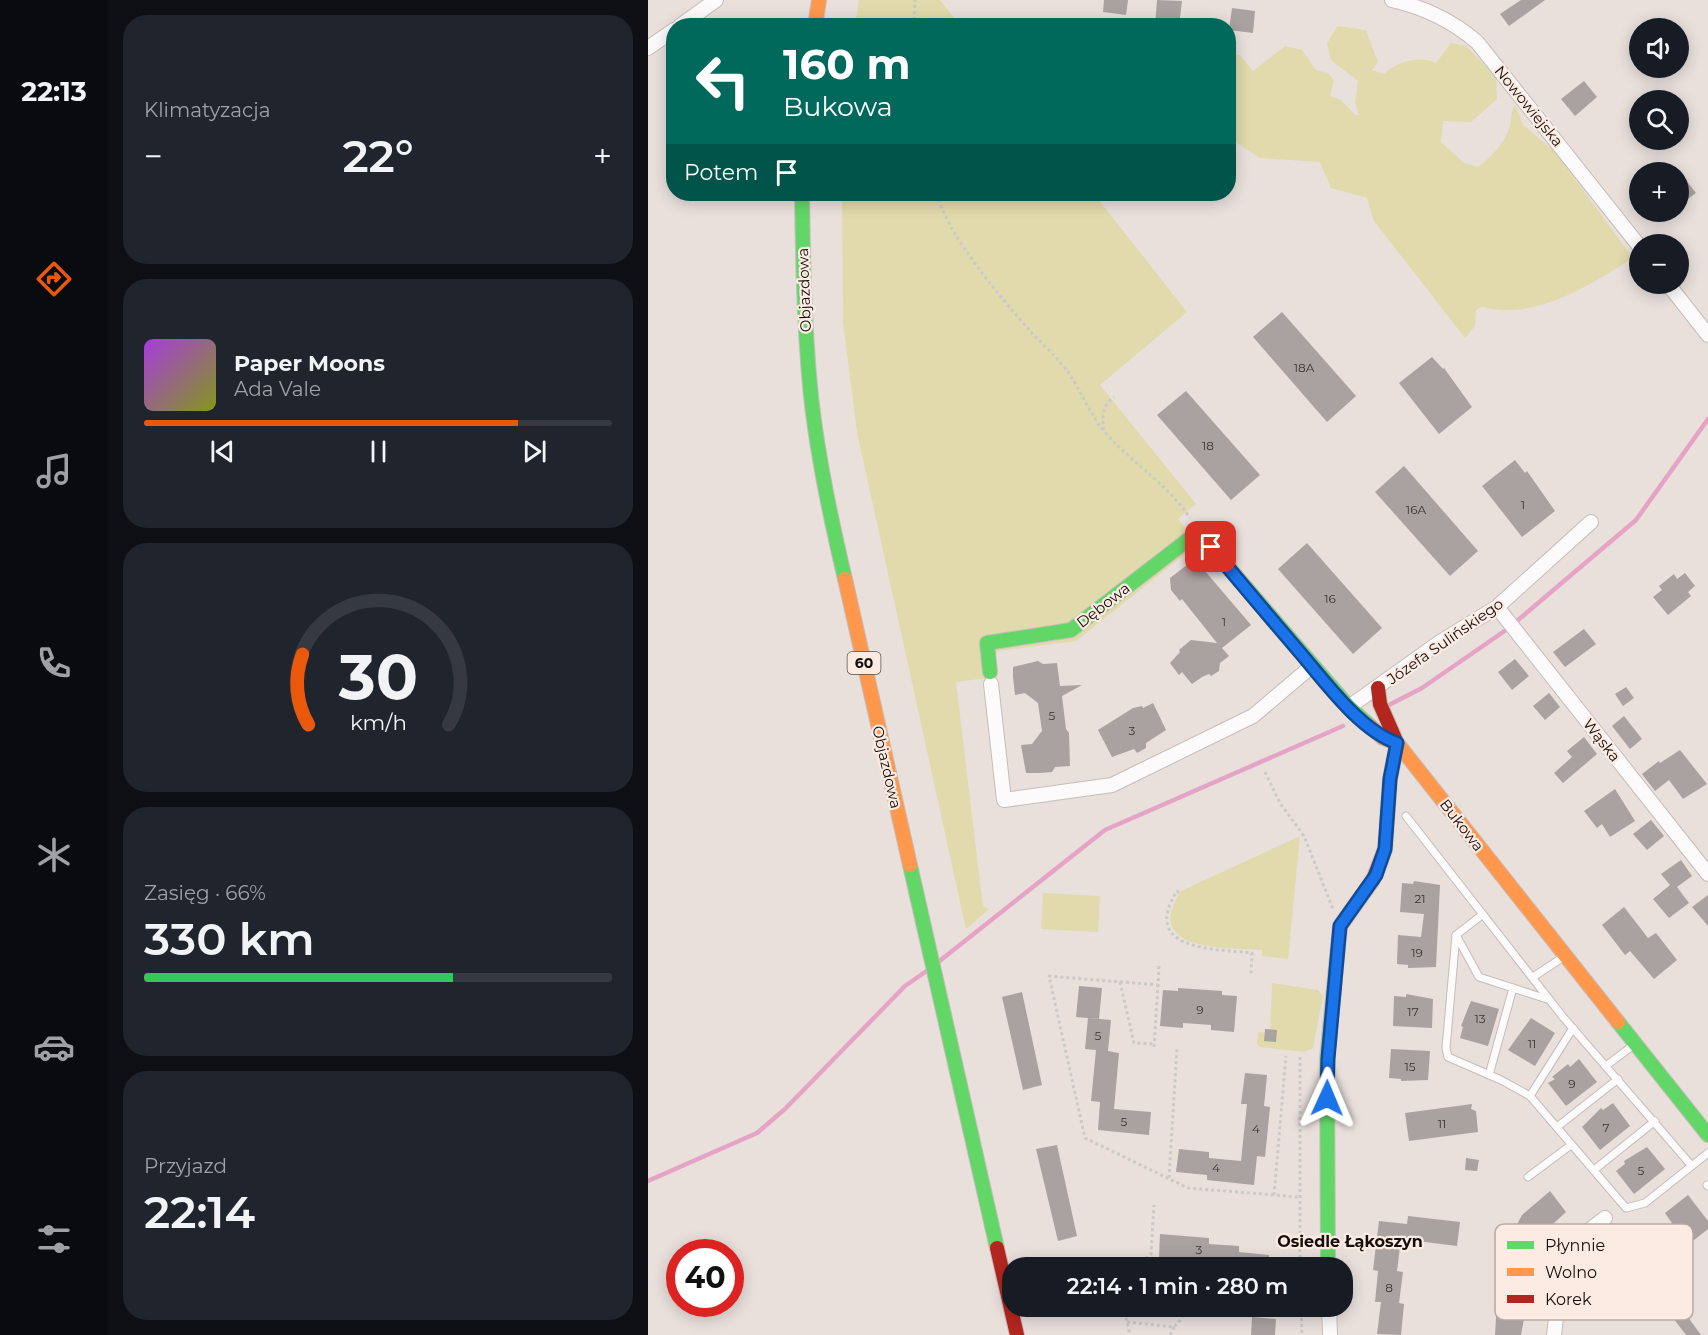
<!DOCTYPE html>
<html lang="pl">
<meta charset="utf-8">
<style>
:root{--surface:#171b24;--page:#20242c;--text:#f1f3f6;--muted:#9ea1a6;--line:#363941;--accent:#ea580c}
body{margin:0;font-family:Montserrat,sans-serif;background:var(--page);color:var(--text);height:100vh;display:flex;flex-direction:column;font-size:22px;white-space:nowrap}
*{box-sizing:border-box;margin:0}
p{font-size:20px;color:var(--muted)}
.icon{flex:none;width:33px;height:33px;fill:none;stroke:currentColor;stroke-width:2;stroke-linecap:round;stroke-linejoin:round}
.map{position:relative;flex:1;overflow:hidden}
.drawer{display:flex;flex-direction:column;gap:15px;padding:15px;background:#0d0f14;width:540px}
.drawer>*{flex:none}
.hud{position:absolute;left:18px;top:18px;width:570px;height:183px;border-radius:24px;box-shadow:0 3px 15px #0003;background:#00695c;color:#fff;overflow:hidden}
.buttons{position:absolute;left:981px;top:18px;display:grid;gap:12px}
.buttons a{display:grid;place-items:center;width:60px;height:60px;border-radius:50%;background:var(--surface);box-shadow:0 3px 15px #0003;font-size:30px}
.speed{position:absolute;left:18px;top:1239px;display:flex;gap:12px;font-size:30px;font-weight:700;text-align:center}
.speed>*{display:grid;place-content:center;width:78px;height:78px;border-radius:50%;background:var(--surface);box-shadow:0 3px 15px #0003;line-height:1}
.speed .limit{border:9px solid #d22;background:#fff;color:#111}
.pin{position:absolute;display:grid;place-items:center;width:51px;height:51px;color:#fff;margin:-26px;border-radius:12px;box-shadow:0 3px 9px #0006}
.me{position:absolute;width:66px;margin:-33px;rotate:1deg;stroke-linejoin:round;filter:drop-shadow(0 0 4px #0008)}
.turn{display:flex;align-items:center;gap:21px;height:126px;padding:0 18px;font-size:27px}
.turn .icon{width:78px;height:78px;stroke-width:2.5}
.turn b{display:block;font-size:42px;line-height:51px}
.then{display:flex;align-items:center;height:57px;padding:0 18px;background:#0003;gap:12px;font-size:22px}
.big{font-size:45px;font-weight:600;line-height:1.1}
.drawer .card{flex:1;display:flex;flex-direction:column;justify-content:center;gap:9px;min-width:0;padding:0 21px;border-radius:24px;background:var(--page)}
.drawer .dial{align-items:center;gap:0}
.dial svg{height:156px;overflow:visible;fill:none;stroke:var(--line);stroke-width:7;stroke-linecap:round;text-anchor:middle}
.dial text{fill:var(--text);stroke:none}
.song{display:flex;align-items:center;gap:18px}
.cover{width:72px;height:72px;border-radius:9px;background:linear-gradient(135deg,hsl(280 70% 55%),hsl(70 70% 35%))}
.played{height:6px;border-radius:3px;background:linear-gradient(90deg,var(--accent) 80%,var(--line) 80%)}
.keys{display:flex;justify-content:space-around;direction:ltr}
.heat{display:flex;justify-content:space-between;align-items:center;font-size:33px;direction:ltr}
.charge{height:9px;border-radius:4px;background:linear-gradient(90deg,#34c759 66%,var(--line) 0)}
.trip{position:absolute;left:354px;top:1257px;width:351px;height:60px;border-radius:24px;background:var(--surface);box-shadow:0 3px 15px #0003;font-weight:600;line-height:60px;text-align:center}
main{display:flex;flex:1;min-height:0}
.menu{display:flex;flex-direction:column;width:108px;justify-content:space-around;align-items:center;background:#090b0e;color:var(--muted)}
.menu .icon{width:42px;height:42px}
.menu .active{color:var(--accent)}
.menu b{font-size:27px;color:var(--text)}
.map>svg:first-child{display:block}
</style>
<main>
<nav class="menu">
<b>22:13</b>
<svg class="icon active" aria-label="directions" viewBox="0 0 24 24"><path d="M12 3l9 9-9 9-9-9zM9 14v-3h6M13 9l2 2-2 2"/></svg>
<svg class="icon" aria-label="music" viewBox="0 0 24 24"><path d="M9 18V5l10-2v13"/><circle cx="6" cy="18" r="3"/><circle cx="16" cy="16" r="3"/></svg>
<svg class="icon" aria-label="phone" viewBox="0 0 24 24"><path d="M5 4h4l2 5-3 2q2 4 5 5l2-3 5 2v4C11 20 4 13 5 4z"/></svg>
<svg class="icon" aria-label="climate" viewBox="0 0 24 24"><path d="M12 3v18M4 7l16 10M4 17L20 7"/></svg>
<svg class="icon" aria-label="car" viewBox="0 0 24 24"><path d="M5 17H2v-5l4-1 3-4h7l3 4 3 1v5h-3M9 17h6M6 11h13"/><circle cx="7" cy="17" r="2"/><circle cx="17" cy="17" r="2"/></svg>
<svg class="icon" aria-label="filters" viewBox="0 0 24 24"><path d="M4 7h16M4 17h16"/><circle cx="9" cy="7" r="2"/><circle cx="15" cy="17" r="2"/></svg>
</nav>
<section class="drawer">
<div class="card"><p>Klimatyzacja</p>
<div class="heat"><a>−</a><b class="big">22°</b><a>+</a></div>
</div>
<div class="card">
<div class="song"><i class="cover"></i><div><b>Paper Moons</b><p>Ada Vale</p></div></div>
<div class="played"></div>
<div class="keys"><svg class="icon" aria-label="previous" viewBox="0 0 24 24"><path d="M18 5L8 12l10 7zM5 5v14"/></svg><svg class="icon" aria-label="pause" viewBox="0 0 24 24"><path d="M8 5v14M16 5v14"/></svg><svg class="icon" aria-label="next" viewBox="0 0 24 24"><path d="M6 5l10 7-10 7zM19 5v14"/></svg></div>
</div>
<div class="card dial"><svg viewBox="0 0 100 80">
<path d="M14 69A42 42 0 1 1 86 69"/>
<path d="M14 69A42 42 0 0 1 11 33" stroke="#ea580c"/>
<text x="50" y="56" font-size="32" font-weight="700">30</text>
<text x="50" y="72" font-size="11">km/h</text>
</svg></div>
<div class="card"><p>Zasięg · 66%</p><b class="big">330 km</b><div class="charge"></div></div>
<div class="card"><p>Przyjazd</p><b class="big">22:14</b></div>
</section>
<div class="map">
<svg width="1060" height="1335" viewBox="0 0 1060 1335">
<rect width="100%" height="100%" fill="#e9e0dc"/>
<g fill="#e0daac">
<path d="M 211,0 L 292,0 L 312,25 L 207,25 Z"/>
<path d="M 689,26 L 718,30 L 730,62 L 724,70 L 736,74 C 749,62 772,55 788,63 L 803,43 L 818,46 L 848,77 L 849,99 L 823,122 L 795,121 L 793,142 L 816,163 L 830,167 C 843,157 855,145 861,129 C 865,121 861,113 867,105 L 875,125 L 906,151 L 985,258 C 942,285 887,321 834,307 L 828,310 L 827,326 L 817,338 L 726,221 L 719,198 L 683,188 L 672,162 L 612,158 L 581,138 L 580,54 L 592,55 L 605,71 L 637,46 L 654,50 L 668,70 L 680,73 L 686,80 L 682,96 L 693,100 L 707,115 L 711,115 L 707,103 L 710,81 L 683,60 L 679,44 Z"/>
<path d="M 194,194 L 446,194 L 539,312 L 452,385 L 548,504 L 530,519 L 557,553 L 541,551 L 428,641 L 350,651 L 345,661 L 347,677 L 308,682 L 335,907 L 341,909 L 318,929 L 209,432 L 195,322 Z"/>
<path d="M 652,836 L 640,959 L 614,956 L 614,950 C 577,948 493,951 533,891 Z"/>
<path d="M 395,893 L 452,896 L 450,932 L 393,929 Z"/>
<path d="M 624,983 L 670,990 L 675,996 L 665,1048 L 656,1052 L 612,1047 L 609,1044 L 610,1032 L 622,1033 Z"/>
</g>
<g fill="none" stroke-linecap="round" stroke-linejoin="round">
<g stroke="#e5a4c5" stroke-width="4.5">
<path d="M 869,621 L 988,520 L 1060,419"/>
<path d="M 741,705 L 774,688 L 858,630"/>
<path d="M 289,963 L 457,830 L 695,726"/>
<path d="M 0,1181 L 109,1133 L 137,1109 L 257,986 L 280,970"/>
</g>
</g>
<g fill="#a9a2a0">
<path d="M 456,0 L 480,0 L 478,15 L 455,12 Z"/>
<path d="M 509,0 L 534,1 L 531,26 L 507,26 Z"/>
<path d="M 873,0 L 897,0 L 861,26 L 852,14 Z"/>
<path d="M 584,8 L 607,11 L 605,33 L 581,30 Z"/>
<path d="M 936,81 L 949,97 L 927,116 L 913,99 Z"/>
<path d="M 1030,170 L 1048,193 L 1030,206 Z"/>
<path d="M 634,312 L 708,396 L 679,422 L 605,337 Z"/>
<path d="M 784,357 L 795,369 L 796,368 L 824,407 L 791,434 L 751,383 Z"/>
<path d="M 538,391 L 612,475 L 583,500 L 509,415 Z"/>
<path d="M 867,460 L 877,473 L 879,471 L 907,511 L 874,537 L 834,486 Z"/>
<path d="M 756,466 L 830,551 L 802,576 L 727,492 Z"/>
<path d="M 659,543 L 734,628 L 705,654 L 630,569 Z"/>
<path d="M 544,561 L 549,566 L 551,564 L 603,625 L 574,648 L 581,656 L 572,663 L 571,671 L 563,676 L 561,674 L 554,677 L 544,684 L 534,672 L 531,675 L 522,663 L 532,652 L 531,650 L 543,640 L 569,643 L 534,599 L 532,601 L 523,590 L 522,578 Z"/>
<path d="M 1037,573 L 1047,586 L 1040,592 L 1043,596 L 1020,615 L 1005,597 L 1014,590 L 1011,586 L 1026,574 L 1029,579 Z"/>
<path d="M 936,629 L 948,644 L 917,667 L 905,652 Z"/>
<path d="M 867,659 L 881,676 L 864,690 L 850,672 Z"/>
<path d="M 390,661 L 395,664 L 409,663 L 412,686 L 434,685 L 414,696 L 418,729 L 421,733 L 422,766 L 407,767 L 404,772 L 392,773 L 378,773 L 373,745 L 384,744 L 394,731 L 390,703 L 377,693 L 367,695 L 365,677 L 365,667 Z"/>
<path d="M 978,687 L 986,698 L 975,706 L 967,694 Z"/>
<path d="M 901,693 L 912,707 L 897,720 L 885,706 Z"/>
<path d="M 505,703 L 518,730 L 498,743 L 498,748 L 489,753 L 486,749 L 464,757 L 450,730 L 485,708 L 494,706 L 495,708 Z"/>
<path d="M 976,716 L 994,739 L 982,749 L 964,726 Z"/>
<path d="M 936,737 L 949,754 L 915,783 L 906,773 L 924,757 L 919,751 Z"/>
<path d="M 1032,750 L 1059,784 L 1035,799 L 1021,780 L 1007,791 L 994,774 L 1011,761 L 1012,763 Z"/>
<path d="M 967,789 L 987,821 L 962,837 L 954,824 L 949,828 L 936,811 Z"/>
<path d="M 1003,820 L 1016,836 L 999,850 L 985,834 Z"/>
<path d="M 1033,860 L 1044,876 L 1029,887 L 1041,903 L 1021,918 L 1005,899 L 1022,885 L 1013,874 Z"/>
<path d="M 766,881 L 792,885 L 788,967 L 760,968 L 760,965 L 749,964 L 750,935 L 773,937 L 776,914 L 752,912 L 754,883 L 765,884 Z"/>
<path d="M 1060,895 L 1060,926 L 1044,907 Z"/>
<path d="M 976,907 L 1000,938 L 1008,933 L 1029,960 L 1006,979 L 982,951 L 977,955 L 954,925 Z"/>
<path d="M 431,986 L 454,988 L 451,1019 L 428,1017 Z"/>
<path d="M 530,988 L 574,991 L 574,995 L 589,996 L 586,1032 L 563,1030 L 563,1025 L 550,1024 L 535,1023 L 535,1028 L 512,1026 L 515,990 L 530,991 Z"/>
<path d="M 374,992 L 394,1085 L 375,1090 L 354,997 Z"/>
<path d="M 758,994 L 785,999 L 784,1028 L 745,1026 L 746,996 L 758,997 Z"/>
<path d="M 823,1001 L 851,1009 L 840,1046 L 812,1038 L 815,1027 L 813,1026 Z"/>
<path d="M 440,1018 L 463,1020 L 460,1051 L 471,1053 L 466,1109 L 503,1112 L 501,1135 L 450,1130 L 452,1102 L 443,1101 L 448,1050 L 437,1049 Z"/>
<path d="M 883,1018 L 907,1033 L 887,1066 L 860,1050 Z"/>
<path d="M 617,1029 L 629,1030 L 628,1042 L 616,1041 Z"/>
<path d="M 743,1049 L 782,1051 L 780,1080 L 753,1081 L 753,1079 L 741,1078 Z"/>
<path d="M 931,1059 L 949,1082 L 918,1106 L 900,1083 L 907,1079 L 904,1077 L 920,1064 L 922,1067 Z"/>
<path d="M 597,1073 L 619,1075 L 616,1106 L 622,1107 L 617,1157 L 609,1156 L 606,1185 L 559,1180 L 559,1175 L 528,1172 L 531,1149 L 561,1152 L 561,1158 L 593,1161 L 599,1104 L 593,1104 Z"/>
<path d="M 965,1103 L 982,1126 L 952,1150 L 934,1127 L 953,1108 L 955,1110 Z"/>
<path d="M 824,1104 L 823,1109 L 828,1111 L 830,1132 L 761,1141 L 757,1113 Z"/>
<path d="M 409,1145 L 429,1236 L 410,1241 L 388,1149 Z"/>
<path d="M 999,1147 L 1017,1169 L 986,1194 L 968,1171 L 977,1164 L 976,1161 Z"/>
<path d="M 818,1158 L 831,1160 L 829,1171 L 817,1170 Z"/>
<path d="M 902,1191 L 918,1212 L 893,1235 L 883,1299 L 880,1298 L 873,1335 L 847,1335 L 849,1302 L 851,1294 L 855,1295 L 858,1272 L 861,1272 L 866,1230 L 874,1215 Z"/>
<path d="M 1040,1195 L 1060,1221 L 1060,1229 L 1041,1244 L 1022,1225 L 1024,1223 L 1017,1213 Z"/>
<path d="M 760,1216 L 812,1222 L 809,1246 L 753,1239 L 749,1271 L 755,1272 L 751,1303 L 756,1304 L 753,1335 L 729,1334 L 733,1302 L 727,1302 L 730,1271 L 725,1270 L 731,1221 L 759,1224 Z"/>
<path d="M 512,1234 L 561,1238 L 561,1244 L 591,1246 L 591,1252 L 621,1255 L 621,1268 L 557,1268 L 558,1262 L 511,1258 Z"/>
<path d="M 1029,1302 L 1053,1335 L 1038,1335 L 1019,1310 Z"/>
<path d="M 604,1317 L 628,1319 L 627,1335 L 603,1335 Z"/>
</g>
<g fill="none" stroke-linecap="round" stroke-linejoin="round">
<defs>
<g id="lane">
<path d="M 758,816 L 915,1017 L 1043,1165"/>
<path d="M 834,915 L 808,935 L 798,1048 L 800,1057 L 853,1080 L 882,1096 L 978,1208 L 997,1203 L 1060,1153"/>
<path d="M 808,935 L 831,977 L 902,1000"/>
<path d="M 885,977 L 917,956"/>
<path d="M 959,1065 L 987,1044"/>
<path d="M 841,1075 L 865,988"/>
<path d="M 882,1096 L 925,1028"/>
<path d="M 909,1127 L 970,1079"/>
<path d="M 946,1170 L 1007,1121"/>
<path d="M 880,1177 L 923,1145"/>
<path d="M 1059,1185 L 1060,1186"/>
</g>
<g id="street">
<path d="M 744,0 C 777,8 803,20 829,42 L 992,247"/>
<path d="M 32,26 L 68,0"/>
<path d="M 0,48 L 26,30"/>
<path d="M 1020,284 L 1060,335"/>
<path d="M 849,607 L 1060,874"/>
<path d="M 343,684 L 356,800 L 464,785 L 605,716 L 664,666"/>
<path d="M 701,707 L 792,642 L 849,607 L 943,522"/>
<path d="M 681,1306 L 682,1335"/>
<path d="M 906,1335 L 914,1264 L 920,1247 L 957,1218"/>
</g>
<g id="fast">
<path d="M 154,194 C 155,258 156,322 162,386 C 168,451 182,516 197,579"/>
<path d="M 342,672 L 339,643 L 423,630 L 550,532 L 701,707 L 723,727"/>
<path d="M 262,865 L 349,1248"/>
<path d="M 970,1022 L 1060,1135"/>
<path d="M 680,1268 L 679,1059 L 692,926 L 725,880"/>
</g>
<g id="slow">
<path d="M 167,26 L 171,0"/>
<path d="M 197,579 L 262,865"/>
<path d="M 723,727 L 735,738 L 749,743 L 970,1022"/>
</g>
<g id="jam">
<path d="M 725,880 L 737,849 L 742,779 L 749,743 L 732,704 L 730,688"/>
<path d="M 349,1248 L 369,1335"/>
</g>
</defs>
<use href="#lane" stroke="#c5bdba" stroke-width="9"/>
<use href="#street" stroke="#c5bdba" stroke-width="16"/>
<use href="#fast" stroke="#c5bdba" stroke-width="16"/>
<use href="#slow" stroke="#c5bdba" stroke-width="16"/>
<use href="#jam" stroke="#c5bdba" stroke-width="16"/>
<g stroke="#cccac8" stroke-width="3" stroke-dasharray="3 3" stroke-linecap="butt">
<path d="M 266,26 L 267,0"/>
<path d="M 289,194 C 298,234 355,300 383,332 C 395,345 410,358 420,372 C 433,391 441,413 456,431 C 482,462 519,483 542,518"/>
<path d="M 456,430 C 454,417 454,405 466,397"/>
<path d="M 617,772 L 632,803 L 656,836 L 685,909"/>
<path d="M 531,893 L 529,891 C 491,951 568,949 604,953 L 603,975"/>
<path d="M 511,966 L 510,985 L 401,976 L 437,1138 L 540,1188 L 650,1197"/>
<path d="M 472,982 L 486,1043 L 506,1044"/>
<path d="M 506,1047 L 510,985"/>
<path d="M 652,1057 L 652,1268"/>
<path d="M 521,1178 L 529,1048"/>
<path d="M 626,1195 L 638,1056"/>
<path d="M 467,1268 L 465,1262 L 492,1265 L 503,1254 L 506,1205"/>
<path d="M 475,1306 L 482,1335"/>
<path d="M 653,1306 L 654,1335"/>
<path d="M 479,1322 L 526,1327 L 534,1318 L 535,1306"/>
<path d="M 522,1335 L 526,1327"/>
</g>
<use href="#lane" stroke="#fcfafa" stroke-width="7"/>
<use href="#street" stroke="#fcfafa" stroke-width="14"/>
<use href="#fast" stroke="#63d668" stroke-width="14"/>
<use href="#slow" stroke="#ff974d" stroke-width="14"/>
<use href="#jam" stroke="#b3261e" stroke-width="14"/>
</g>
<g fill="none" stroke-linecap="round" stroke-linejoin="round">
<defs>
<path id="route" d="M 563,547 C 591,581 620,615 649,649 C 675,679 711,730 749,743 L 742,779 L 737,849 L 728,875 L 692,926 L 680,1059 L 679,1098"/>
</defs>
<use href="#route" stroke="#114b97" stroke-width="15"/>
<use href="#route" stroke="#1a73e8" stroke-width="10"/>
</g>
<g text-anchor="middle" dominant-baseline="central" stroke-width="4.5" stroke-linejoin="round" paint-order="stroke">
<g font-size="12" fill="#393331">
<text x="656" y="367">18A</text>
<text x="560" y="445">18</text>
<text x="875" y="504">1</text>
<text x="768" y="509">16A</text>
<text x="682" y="598">16</text>
<text x="576" y="621">1</text>
<text x="404" y="715">5</text>
<text x="484" y="730">3</text>
<text x="772" y="898">21</text>
<text x="769" y="952">19</text>
<text x="552" y="1009">9</text>
<text x="765" y="1011">17</text>
<text x="832" y="1018">13</text>
<text x="450" y="1035">5</text>
<text x="884" y="1043">11</text>
<text x="762" y="1066">15</text>
<text x="924" y="1083">9</text>
<text x="476" y="1121">5</text>
<text x="794" y="1123">11</text>
<text x="958" y="1127">7</text>
<text x="608" y="1128">4</text>
<text x="568" y="1167">4</text>
<text x="993" y="1170">5</text>
<text x="551" y="1249">3</text>
<text x="741" y="1287">8</text>
</g>
<rect fill="#fcebe3" stroke="#5a504c" stroke-width="1.5" x="199.5" y="652" width="33" height="22" rx="4.5"/>
<g font-size="14" font-weight="bold" fill="#140e0c">
<text x="216" y="663">60</text>
</g>
<g font-size="15" fill="#140e0c" stroke="#fcebe3">
<text transform="translate(881 106) rotate(51)">Nowowiejska</text>
<text transform="translate(156 290) rotate(-92)">Objazdowa</text>
<text transform="translate(455 605) rotate(-38)">Dębowa</text>
<text transform="translate(797 641) rotate(-35)">Józefa Sulińskiego</text>
<text transform="translate(954 740) rotate(52)">Wąska</text>
<text transform="translate(239 767) rotate(77)">Objazdowa</text>
<text transform="translate(814 825) rotate(52)">Bukowa</text>
</g>
<g font-size="16" font-weight="bold" fill="#140e0c" stroke="#fcebe3">
<text x="702" y="1241">Osiedle Łąkoszyn</text>
</g>
</g>
<rect x="847" y="1224" width="198" height="96" rx="9" fill="#fcebe3" stroke="#b6a9a2" stroke-width="1.5"/>
<rect x="859" y="1241" width="27" height="8" fill="#63d668"/>
<rect x="859" y="1268" width="27" height="8" fill="#ff974d"/>
<rect x="859" y="1295" width="27" height="8" fill="#b3261e"/>
<g font-size="16" fill="#140e0c">
<text x="897" y="1251">Płynnie</text>
<text x="897" y="1278">Wolno</text>
<text x="897" y="1305">Korek</text>
</g>
</svg>
<div class="buttons">
<a><svg class="icon" aria-label="sound" viewBox="0 0 24 24"><path d="M4 9h4l5-4v14l-5-4H4zM17 9q2 3 0 6"/></svg></a>
<a><svg class="icon" aria-label="search" viewBox="0 0 24 24"><circle cx="10" cy="10" r="6"/><path d="M15 15l6 6"/></svg></a>
<a>+</a>
<a>−</a>
</div>
<div class="speed"><div class="limit">40</div></div>
<div class="pin" style="left:563px;top:547px;background:#d93025"><svg class="icon" aria-label="arrive" viewBox="0 0 24 24"><path d="M6 21V4h12l-3 4 3 4H6"/></svg></div>
<svg class="me" style="left:679px;top:1098px" viewBox="-20 -20 40 40"><path d="M0-17L14 15 0 8-14 15z" fill="#1a73e8" stroke="#fff" stroke-width="4"/></svg>
<div class="trip">22:14 · 1 min · 280 m</div>
<div class="hud">
<div class="turn"><svg class="icon" aria-label="left" viewBox="0 0 24 24"><path d="M17 20v-9H6M10 6l-5 5 5 5"/></svg><div><b>160 m</b>Bukowa</div></div>
<div class="then">Potem<svg class="icon" aria-label="arrive" viewBox="0 0 24 24"><path d="M6 21V4h12l-3 4 3 4H6"/></svg></div>
</div>
</div>
</main>
